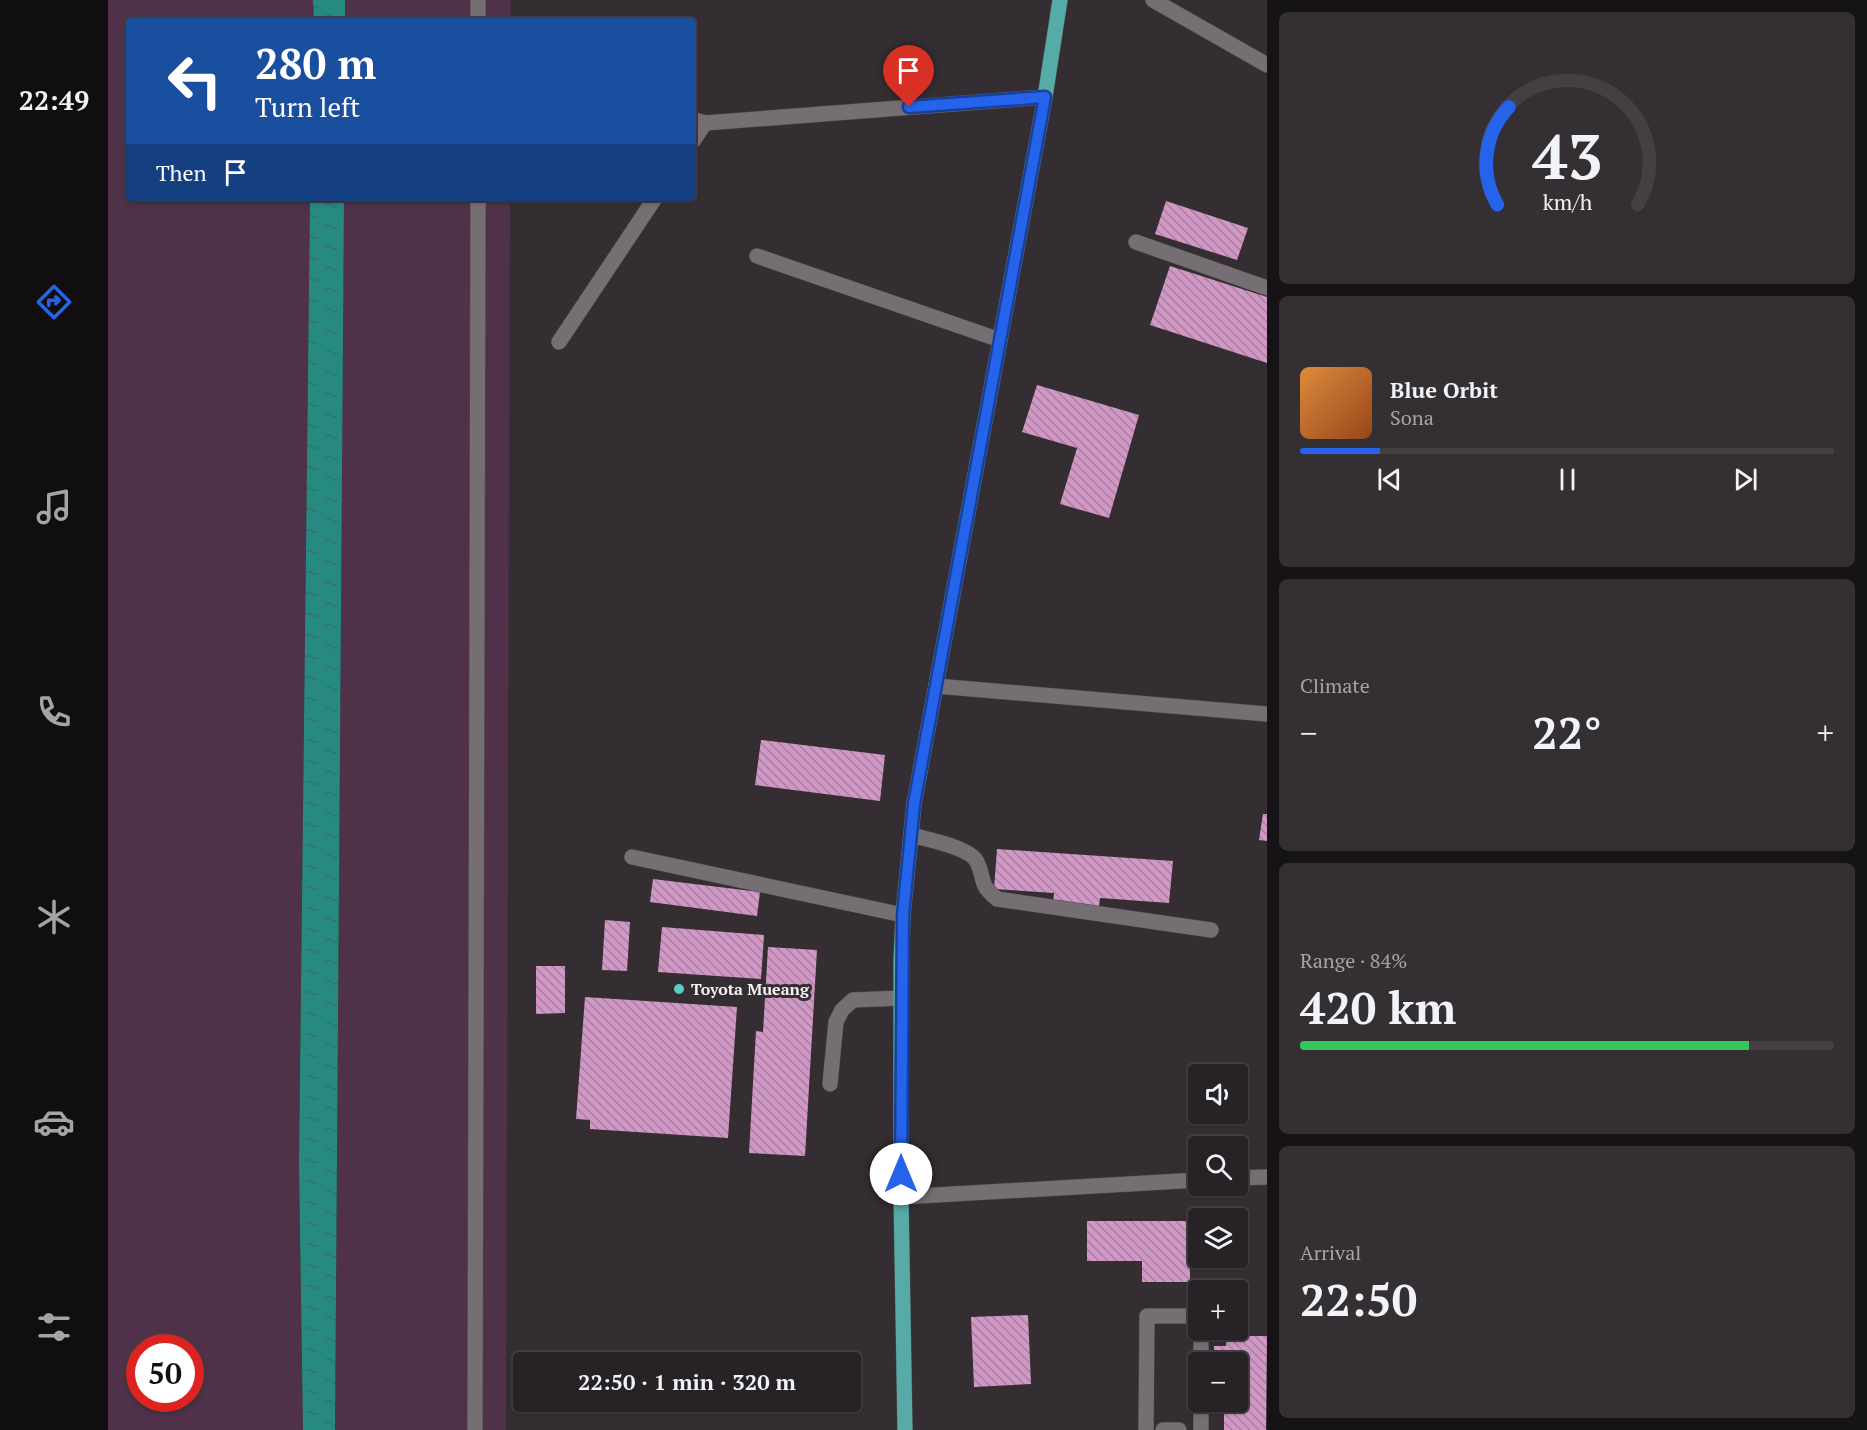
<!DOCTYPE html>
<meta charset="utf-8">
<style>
:root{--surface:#272226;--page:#332f32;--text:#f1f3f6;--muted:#a4a4a7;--line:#433f43;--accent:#2563eb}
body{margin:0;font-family:"PT Serif",serif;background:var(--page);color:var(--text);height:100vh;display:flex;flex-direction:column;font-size:22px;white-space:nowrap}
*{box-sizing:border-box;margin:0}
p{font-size:20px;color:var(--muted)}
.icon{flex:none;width:33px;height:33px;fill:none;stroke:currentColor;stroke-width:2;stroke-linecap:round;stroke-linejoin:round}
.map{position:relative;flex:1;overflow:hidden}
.sheet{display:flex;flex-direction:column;gap:12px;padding:12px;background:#151315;width:600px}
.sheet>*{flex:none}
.top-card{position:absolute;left:18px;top:18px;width:570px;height:183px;border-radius:6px;box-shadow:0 2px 4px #0004,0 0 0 2px var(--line);background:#1a4fa0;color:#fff;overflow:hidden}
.buttons{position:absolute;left:1080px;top:1064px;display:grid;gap:12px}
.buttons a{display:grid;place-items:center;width:60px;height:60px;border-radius:6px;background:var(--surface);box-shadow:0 2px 4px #0004,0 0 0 2px var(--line);font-size:30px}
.speed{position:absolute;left:18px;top:1334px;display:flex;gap:12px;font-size:30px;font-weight:700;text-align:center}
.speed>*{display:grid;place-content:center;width:78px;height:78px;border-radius:50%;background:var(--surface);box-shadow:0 2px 4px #0004,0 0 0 2px var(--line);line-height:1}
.speed .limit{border:9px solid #d22;background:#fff;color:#111}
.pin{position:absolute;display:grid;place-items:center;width:51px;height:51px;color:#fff;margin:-62px -26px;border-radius:50% 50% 50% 0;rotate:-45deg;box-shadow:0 0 6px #0007}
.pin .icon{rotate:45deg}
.me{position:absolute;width:66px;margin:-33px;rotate:0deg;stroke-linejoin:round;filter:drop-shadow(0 0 4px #0008)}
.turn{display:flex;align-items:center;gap:21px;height:126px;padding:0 30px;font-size:27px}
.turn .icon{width:78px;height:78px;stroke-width:2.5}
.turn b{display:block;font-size:42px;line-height:51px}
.then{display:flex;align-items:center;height:57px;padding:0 30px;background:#0003;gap:12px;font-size:22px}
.big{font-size:45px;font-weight:800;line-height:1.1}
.sheet .card{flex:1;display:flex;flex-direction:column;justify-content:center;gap:9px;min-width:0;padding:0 21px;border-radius:9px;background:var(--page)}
.sheet .dial{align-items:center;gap:0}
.dial svg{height:156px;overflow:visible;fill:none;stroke:var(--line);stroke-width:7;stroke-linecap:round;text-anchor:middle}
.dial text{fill:var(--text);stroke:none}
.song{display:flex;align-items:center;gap:18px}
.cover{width:72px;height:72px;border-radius:9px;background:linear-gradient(135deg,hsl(30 70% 55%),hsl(20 70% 35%))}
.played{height:6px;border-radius:3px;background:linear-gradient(90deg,var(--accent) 15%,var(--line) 15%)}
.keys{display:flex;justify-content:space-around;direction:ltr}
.heat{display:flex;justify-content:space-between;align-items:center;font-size:33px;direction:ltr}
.charge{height:9px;border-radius:4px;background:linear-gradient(90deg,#34c759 84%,var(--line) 0)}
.trip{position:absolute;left:405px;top:1352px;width:348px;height:60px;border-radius:6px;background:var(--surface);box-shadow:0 2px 4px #0004,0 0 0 2px var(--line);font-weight:800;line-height:60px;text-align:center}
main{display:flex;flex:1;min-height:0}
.menu{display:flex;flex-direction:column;width:108px;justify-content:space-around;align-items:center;background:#100e0f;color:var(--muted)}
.menu .icon{width:42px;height:42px}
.menu .current{color:var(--accent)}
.menu b{font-size:27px;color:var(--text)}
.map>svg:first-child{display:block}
</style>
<main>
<nav class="menu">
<b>22:49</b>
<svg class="icon current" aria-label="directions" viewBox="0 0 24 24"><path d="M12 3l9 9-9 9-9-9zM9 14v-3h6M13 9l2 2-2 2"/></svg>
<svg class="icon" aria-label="music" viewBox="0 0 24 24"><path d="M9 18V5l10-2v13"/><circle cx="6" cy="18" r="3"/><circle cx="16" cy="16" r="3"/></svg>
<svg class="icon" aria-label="phone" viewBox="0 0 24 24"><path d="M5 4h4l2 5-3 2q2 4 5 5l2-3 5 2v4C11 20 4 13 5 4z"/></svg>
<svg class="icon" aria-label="climate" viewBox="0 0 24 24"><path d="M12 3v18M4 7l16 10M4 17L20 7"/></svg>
<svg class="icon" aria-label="car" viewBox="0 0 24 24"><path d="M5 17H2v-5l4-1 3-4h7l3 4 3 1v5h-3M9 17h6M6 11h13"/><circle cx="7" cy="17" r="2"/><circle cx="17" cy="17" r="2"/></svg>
<svg class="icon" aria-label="filters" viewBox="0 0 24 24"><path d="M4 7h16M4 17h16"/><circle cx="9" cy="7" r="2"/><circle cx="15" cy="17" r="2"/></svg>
</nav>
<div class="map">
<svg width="1159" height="1430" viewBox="0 0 1159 1430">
<defs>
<pattern id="water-ripples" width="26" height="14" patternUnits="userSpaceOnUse" patternTransform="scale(1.5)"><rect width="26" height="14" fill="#278a81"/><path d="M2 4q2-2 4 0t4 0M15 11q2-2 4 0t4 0" fill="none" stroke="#35706b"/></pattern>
<pattern id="building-back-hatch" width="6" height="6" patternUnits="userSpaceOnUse" patternTransform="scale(1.5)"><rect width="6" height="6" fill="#d198c5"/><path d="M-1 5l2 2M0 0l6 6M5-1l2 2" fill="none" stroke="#a880a0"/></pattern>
</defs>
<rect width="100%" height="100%" fill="#342d32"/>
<g fill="#50314a" fill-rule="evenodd">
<path d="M 0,0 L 205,0 L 206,21 L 21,21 L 21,198 L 202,198 L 191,1164 L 195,1430 L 0,1430 ZM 32,1347 L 82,1347 L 82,1398 L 32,1398 Z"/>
<rect x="237" y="0" width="166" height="21"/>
<path d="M 236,198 L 402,198 L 398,1430 L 227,1430 Z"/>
</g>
<g fill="url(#water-ripples)">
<path d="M 205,0 L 237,0 L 237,21 L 206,21 Z"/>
<path d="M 202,198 L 236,198 L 227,1430 L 195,1430 L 191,1164 Z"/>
</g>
<g fill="url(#building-back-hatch)">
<path d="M 1058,201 L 1140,228 L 1129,260 L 1047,234 Z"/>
<path d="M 1062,266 L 1159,297 L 1159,363 L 1042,325 Z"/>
<path d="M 929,385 L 1031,415 L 1001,518 L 952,504 L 969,448 L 914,432 Z"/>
<path d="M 653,740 L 777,755 L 772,801 L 647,785 Z"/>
<path d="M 1155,814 L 1159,814 L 1159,841 L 1151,840 Z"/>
<path d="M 889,849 L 1065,861 L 1061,903 L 992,898 L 991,907 L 945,904 L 946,893 L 886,889 Z"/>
<path d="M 545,879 L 652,892 L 649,916 L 542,902 Z"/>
<path d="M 497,920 L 522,922 L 519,971 L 494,970 Z"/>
<path d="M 554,927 L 656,935 L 653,979 L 550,972 Z"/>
<path d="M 660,947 L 709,950 L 697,1156 L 641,1153 L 648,1031 L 655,1032 Z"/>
<path d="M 428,966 L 457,966 L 457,1013 L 428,1014 Z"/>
<path d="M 477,997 L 629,1007 L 620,1138 L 482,1129 L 482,1120 L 468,1119 Z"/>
<path d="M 979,1221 L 1090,1221 L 1090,1257 L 1130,1257 L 1130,1221 L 1136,1221 L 1136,1265 L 1082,1265 L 1082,1282 L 1034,1282 L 1034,1261 L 979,1261 Z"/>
<path d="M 920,1315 L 923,1384 L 866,1387 L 863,1317 Z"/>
<path d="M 1118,1336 L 1159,1336 L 1158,1430 L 1116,1430 L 1116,1401 L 1130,1401 L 1130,1362 L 1106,1362 L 1106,1346 L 1118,1346 Z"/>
</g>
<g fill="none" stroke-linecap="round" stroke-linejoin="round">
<defs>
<g id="minor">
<path d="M 1045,0 L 1159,65"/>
<path d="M 370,21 L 370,0"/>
<path d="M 585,119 L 597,123 L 585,141"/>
<path d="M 597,123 L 937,97"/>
<path d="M 1028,242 L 1159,288"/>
<path d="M 649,256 L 892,340"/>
<path d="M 451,342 L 547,198"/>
<path d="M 828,686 L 1159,714"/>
<path d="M 804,835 C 820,840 862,847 869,862 C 878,880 869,882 889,899 L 1103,930"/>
<path d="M 524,857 L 795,915"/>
<path d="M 722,1084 L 728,1022 L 734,1010 L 745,1000 L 794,998"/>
<path d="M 1130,1178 L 1159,1177"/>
<path d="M 793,1197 L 1090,1180"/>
<path d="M 1093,1362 L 1093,1329"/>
<path d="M 367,1430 L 370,198"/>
<path d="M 1038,1430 L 1039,1316 L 1090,1316"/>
<path d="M 1055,1430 L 1071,1430"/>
<path d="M 1093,1430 L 1093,1401"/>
</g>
<path id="major" d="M 797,1430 L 793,1197 L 793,961 L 795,915 L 806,804 L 937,97 L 952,0"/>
</defs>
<use href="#minor" stroke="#504b4f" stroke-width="16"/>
<use href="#major" stroke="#504b4f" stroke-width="16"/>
<use href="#minor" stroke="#756e73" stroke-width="15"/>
<use href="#major" stroke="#56aba6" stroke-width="15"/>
</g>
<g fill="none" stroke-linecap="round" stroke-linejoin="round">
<defs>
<path id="route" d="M 793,1174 L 795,915 L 806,804 L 937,97 L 801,107"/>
</defs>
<use href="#route" stroke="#184099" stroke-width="15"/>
<use href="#route" stroke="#2563eb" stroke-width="10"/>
</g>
<circle fill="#56cec3" stroke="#342d32" stroke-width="2" cx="571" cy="989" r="6"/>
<g text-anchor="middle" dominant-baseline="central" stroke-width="6" stroke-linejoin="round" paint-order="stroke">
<g font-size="16" font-weight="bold" fill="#f7f2f6" stroke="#342d32" text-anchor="start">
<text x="583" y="989">Toyota Mueang</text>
</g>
</g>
</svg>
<div class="buttons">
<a><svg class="icon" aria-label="sound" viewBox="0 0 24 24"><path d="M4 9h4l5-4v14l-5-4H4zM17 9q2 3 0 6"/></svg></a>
<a><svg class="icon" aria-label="search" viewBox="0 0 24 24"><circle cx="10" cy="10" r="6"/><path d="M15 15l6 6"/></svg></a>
<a><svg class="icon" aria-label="layers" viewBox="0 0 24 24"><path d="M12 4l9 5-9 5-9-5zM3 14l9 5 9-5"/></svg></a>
<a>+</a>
<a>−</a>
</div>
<div class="speed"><div class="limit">50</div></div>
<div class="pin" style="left:801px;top:107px;background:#d93025"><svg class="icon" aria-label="arrive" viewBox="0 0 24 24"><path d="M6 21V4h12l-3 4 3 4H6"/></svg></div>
<svg class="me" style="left:793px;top:1174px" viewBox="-20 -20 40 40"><circle r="19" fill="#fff"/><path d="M0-13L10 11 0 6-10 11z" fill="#2563eb"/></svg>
<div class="trip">22:50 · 1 min · 320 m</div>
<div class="top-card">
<div class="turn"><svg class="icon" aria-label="left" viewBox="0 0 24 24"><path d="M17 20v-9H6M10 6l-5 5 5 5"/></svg><div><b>280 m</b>Turn left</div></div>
<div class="then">Then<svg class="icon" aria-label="arrive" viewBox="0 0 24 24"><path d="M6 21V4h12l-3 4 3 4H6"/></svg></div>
</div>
</div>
<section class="sheet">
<div class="card dial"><svg viewBox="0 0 100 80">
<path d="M14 69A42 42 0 1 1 86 69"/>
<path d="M14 69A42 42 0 0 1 20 19" stroke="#2563eb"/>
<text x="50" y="56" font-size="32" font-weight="700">43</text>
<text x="50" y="72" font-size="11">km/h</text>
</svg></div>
<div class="card">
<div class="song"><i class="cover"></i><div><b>Blue Orbit</b><p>Sona</p></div></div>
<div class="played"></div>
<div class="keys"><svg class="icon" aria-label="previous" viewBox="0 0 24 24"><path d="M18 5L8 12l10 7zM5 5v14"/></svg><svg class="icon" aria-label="pause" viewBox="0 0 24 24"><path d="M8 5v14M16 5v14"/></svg><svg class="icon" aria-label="next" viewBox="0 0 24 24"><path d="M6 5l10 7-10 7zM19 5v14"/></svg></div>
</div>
<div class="card"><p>Climate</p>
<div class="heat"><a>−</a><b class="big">22°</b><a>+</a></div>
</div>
<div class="card"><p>Range · 84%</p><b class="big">420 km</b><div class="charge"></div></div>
<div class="card"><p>Arrival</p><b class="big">22:50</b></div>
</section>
</main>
